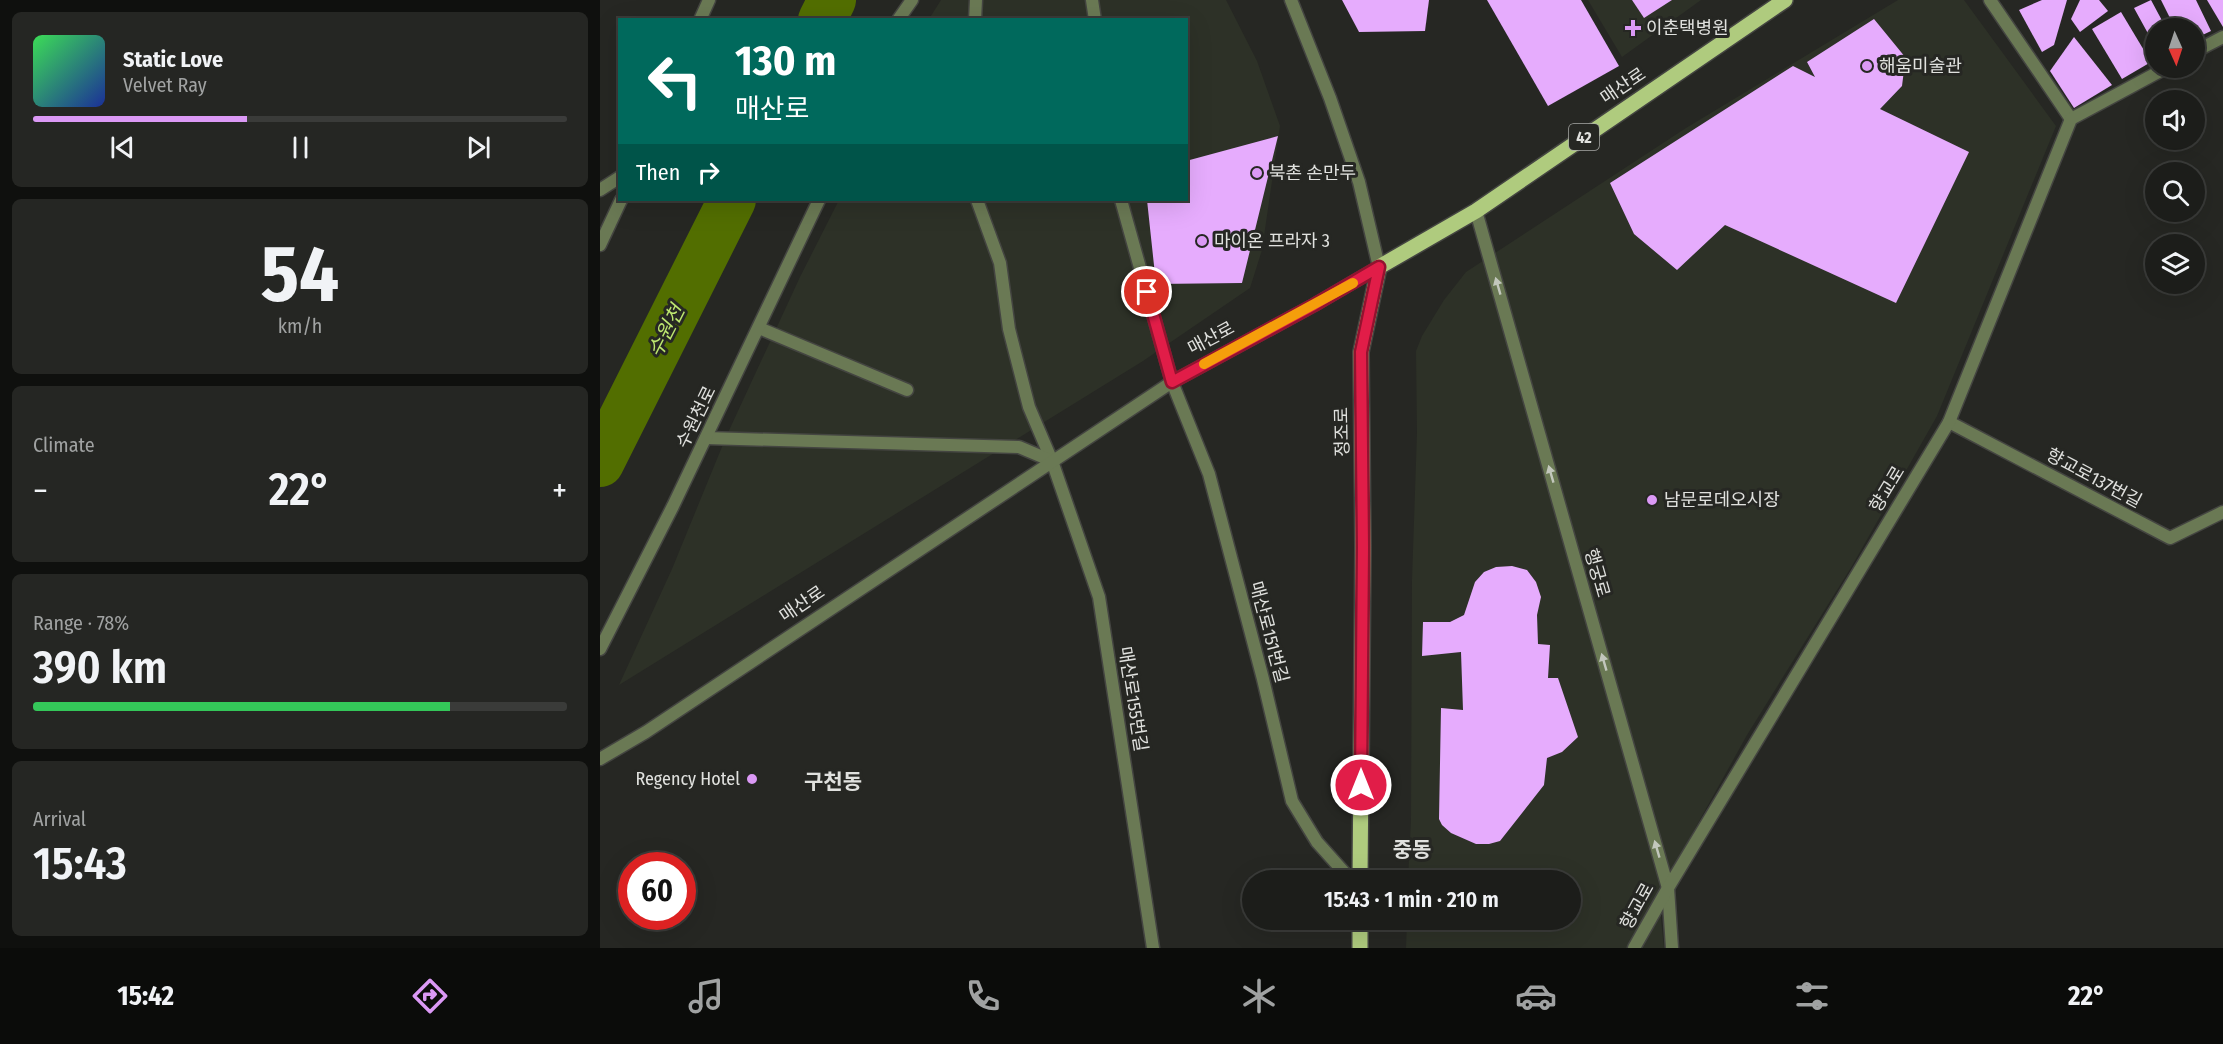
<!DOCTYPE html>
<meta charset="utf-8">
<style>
:root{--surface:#1c1d1a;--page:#252623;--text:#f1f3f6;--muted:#a0a2a2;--line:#3a3b39;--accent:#db99f5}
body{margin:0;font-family:"Fira Sans Condensed","Noto Sans KR",sans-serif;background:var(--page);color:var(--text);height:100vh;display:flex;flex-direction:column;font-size:22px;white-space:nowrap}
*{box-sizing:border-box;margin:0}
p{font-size:20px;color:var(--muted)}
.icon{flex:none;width:33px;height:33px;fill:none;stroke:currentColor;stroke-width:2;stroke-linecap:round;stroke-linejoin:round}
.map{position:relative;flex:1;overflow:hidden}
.drawer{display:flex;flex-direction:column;gap:12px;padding:12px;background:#0f100e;width:600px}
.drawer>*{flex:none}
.banner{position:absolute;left:18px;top:18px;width:570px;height:183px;border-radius:0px;box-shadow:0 6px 24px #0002,0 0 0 2px var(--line);background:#00695c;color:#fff;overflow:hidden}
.needle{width:39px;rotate:177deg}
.buttons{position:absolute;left:1545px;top:18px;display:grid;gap:12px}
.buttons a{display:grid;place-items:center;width:60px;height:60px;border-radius:50%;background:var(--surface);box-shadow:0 6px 24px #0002,0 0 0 2px var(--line);font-size:30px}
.speed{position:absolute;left:18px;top:852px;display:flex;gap:12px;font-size:30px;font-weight:700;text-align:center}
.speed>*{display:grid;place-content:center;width:78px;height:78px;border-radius:50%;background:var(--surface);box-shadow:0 6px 24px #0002,0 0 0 2px var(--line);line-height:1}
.speed .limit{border:9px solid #d22;background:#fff;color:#111}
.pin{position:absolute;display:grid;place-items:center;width:51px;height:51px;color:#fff;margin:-26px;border:3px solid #fff;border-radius:50%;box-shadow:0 2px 6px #0007}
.me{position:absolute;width:66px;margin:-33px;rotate:0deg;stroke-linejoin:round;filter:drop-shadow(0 0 4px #0008)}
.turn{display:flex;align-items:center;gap:21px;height:126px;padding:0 18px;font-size:27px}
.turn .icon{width:78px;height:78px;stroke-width:2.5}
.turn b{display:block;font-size:42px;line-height:51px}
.then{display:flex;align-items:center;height:57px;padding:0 18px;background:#0003;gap:12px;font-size:22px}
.big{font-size:45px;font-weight:600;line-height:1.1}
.drawer .tile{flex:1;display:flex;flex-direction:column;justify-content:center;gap:9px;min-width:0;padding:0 21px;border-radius:9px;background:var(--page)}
.drawer .dial{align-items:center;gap:0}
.dial b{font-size:78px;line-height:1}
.song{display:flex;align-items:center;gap:18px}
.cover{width:72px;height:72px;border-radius:9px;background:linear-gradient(135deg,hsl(130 70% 55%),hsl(230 70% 35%))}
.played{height:6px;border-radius:3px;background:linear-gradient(90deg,var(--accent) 40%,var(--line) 40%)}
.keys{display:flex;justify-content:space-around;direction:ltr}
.heat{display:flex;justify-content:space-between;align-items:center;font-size:33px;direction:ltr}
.charge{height:9px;border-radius:4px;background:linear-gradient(90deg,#34c759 78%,var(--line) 0)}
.trip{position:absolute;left:642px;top:870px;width:339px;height:60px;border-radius:30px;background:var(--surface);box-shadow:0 6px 24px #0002,0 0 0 2px var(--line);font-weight:600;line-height:60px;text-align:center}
.dock{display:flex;height:96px;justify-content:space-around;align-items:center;background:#0b0c0a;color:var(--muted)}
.dock .icon{width:42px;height:42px}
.dock .on{color:var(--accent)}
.dock b{font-size:27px;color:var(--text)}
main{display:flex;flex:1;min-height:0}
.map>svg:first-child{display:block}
</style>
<main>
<section class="drawer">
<div class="tile">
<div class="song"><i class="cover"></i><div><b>Static Love</b><p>Velvet Ray</p></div></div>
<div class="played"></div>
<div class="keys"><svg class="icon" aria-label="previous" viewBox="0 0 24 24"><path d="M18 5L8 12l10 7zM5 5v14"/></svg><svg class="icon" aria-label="pause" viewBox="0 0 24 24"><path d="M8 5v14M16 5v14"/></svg><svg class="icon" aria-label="next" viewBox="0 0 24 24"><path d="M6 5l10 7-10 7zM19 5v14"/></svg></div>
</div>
<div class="tile dial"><b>54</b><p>km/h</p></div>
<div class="tile"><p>Climate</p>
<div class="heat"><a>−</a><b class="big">22°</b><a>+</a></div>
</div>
<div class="tile"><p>Range · 78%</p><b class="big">390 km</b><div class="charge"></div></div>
<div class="tile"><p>Arrival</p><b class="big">15:43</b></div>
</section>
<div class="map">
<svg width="1623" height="948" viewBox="0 0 1623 948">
<rect width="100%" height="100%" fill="#262723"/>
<g fill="#2d3127">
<path d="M 341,0 L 626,0 L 657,61 L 680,126 L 662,250 L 650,288 L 543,361 L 19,685 L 72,569 L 126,437 L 200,277 L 239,200 L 586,200 L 586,20 L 329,19 Z"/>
<path d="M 988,0 L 1101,0 L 1022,57 Z"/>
<path d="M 1298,0 L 1364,0 L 1456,126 L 1337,416 L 1252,566 L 1147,735 L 1062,888 L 1061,919 L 1064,948 L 806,948 L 807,920 L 970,920 L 970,880 L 808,880 L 811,820 L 812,580 L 817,433 L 816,351 L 822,336 L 844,300 L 866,272 L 1086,128 Z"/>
</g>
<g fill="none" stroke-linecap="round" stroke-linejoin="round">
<g stroke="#526e00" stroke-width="48">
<path d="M 222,20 L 232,0"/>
<path d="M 0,463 L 132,200"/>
</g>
</g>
<g fill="#e6acfd">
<path d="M 742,0 L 829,0 L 825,31 L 759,32 Z"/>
<path d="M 887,0 L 981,0 L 1019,66 L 948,106 Z"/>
<path d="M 1032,0 L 1072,0 L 1044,18 Z"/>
<path d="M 1442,0 L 1467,0 L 1454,45 L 1442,52 L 1419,10 Z"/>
<path d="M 1480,0 L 1499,0 L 1508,11 L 1480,32 L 1471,19 Z"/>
<path d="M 1551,0 L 1566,28 L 1556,28 L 1556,48 L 1534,8 Z"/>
<path d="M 1561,0 L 1596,0 L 1611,31 L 1594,39 L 1594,28 L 1575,28 Z"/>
<path d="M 1607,0 L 1623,0 L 1623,27 Z"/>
<path d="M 1521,12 L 1551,62 L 1522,79 L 1492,29 Z"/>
<path d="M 1274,19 L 1310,63 L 1304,70 L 1302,86 L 1280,109 L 1369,152 L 1296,303 L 1125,225 L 1077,270 L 1034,234 L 1010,183 L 1193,66 L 1215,77 L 1207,62 Z"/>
<path d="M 1474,37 L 1512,85 L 1474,108 L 1450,71 Z"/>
<path d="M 678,136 L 642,283 L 556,284 L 547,200 L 586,200 L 586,161 Z"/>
<path d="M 912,566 L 927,570 L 936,582 L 941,597 L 937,615 L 938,644 L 950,645 L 948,678 L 958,678 L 978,737 L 962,752 L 947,758 L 944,785 L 900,841 L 889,844 L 876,844 L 851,833 L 842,825 L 839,819 L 841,708 L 863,710 L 861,652 L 822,656 L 823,622 L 850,622 L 864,615 L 875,582 L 884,572 L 896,567 Z"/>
</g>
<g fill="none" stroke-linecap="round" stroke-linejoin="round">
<defs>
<path id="service" d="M 159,328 L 307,390"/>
<g id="minor">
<path d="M 492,0 L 495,20"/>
<path d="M 1390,0 L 1471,119"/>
<path d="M 100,20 L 109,0"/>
<path d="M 298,20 L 312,0"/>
<path d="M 375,20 L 376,0"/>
<path d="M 1594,52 L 1623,37"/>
<path d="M 0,190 L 20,177"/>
<path d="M 377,200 L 400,263 L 409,329 L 429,407 L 452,461 L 499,597 L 553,948"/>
<path d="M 521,200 L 572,382 L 609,474 L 663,679 L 692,801 L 717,842 L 751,880"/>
<path d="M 876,211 L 1068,888 L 1072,948"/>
<path d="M 0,245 L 21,200"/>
<path d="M 1349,422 L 1570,538 L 1623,512"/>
<path d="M 106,438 L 419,447 L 452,461"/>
<path d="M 0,649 L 73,506 L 219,200"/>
<path d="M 1034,948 L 1068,888 L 1349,422 L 1471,119 L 1566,68"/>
</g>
<path id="tertiary" d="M 0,759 L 46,732 L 572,382 L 714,305 L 779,267 L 759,182 L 730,98 L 691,0"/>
<g id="primary">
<path d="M 760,880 L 763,547 L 761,352 L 779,267 L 876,211 L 1185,0"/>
<path d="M 760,948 L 760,920"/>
</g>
</defs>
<use href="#service" stroke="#444541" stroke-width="15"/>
<use href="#minor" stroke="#444541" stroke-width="15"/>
<use href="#tertiary" stroke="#444541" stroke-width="15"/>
<use href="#primary" stroke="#444541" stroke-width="18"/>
<use href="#service" stroke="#6a7954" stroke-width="12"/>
<use href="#minor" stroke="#6a7954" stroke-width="12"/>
<use href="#tertiary" stroke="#6a7954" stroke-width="12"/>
<use href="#primary" stroke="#afcb7e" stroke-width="15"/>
</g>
<defs><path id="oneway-solid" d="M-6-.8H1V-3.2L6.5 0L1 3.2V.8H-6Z" transform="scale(1.5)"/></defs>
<g fill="#c2c7bc">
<use href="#oneway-solid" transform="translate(898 286) rotate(-106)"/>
<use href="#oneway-solid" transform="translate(951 474) rotate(-106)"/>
<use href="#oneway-solid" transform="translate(1004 662) rotate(-106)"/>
<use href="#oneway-solid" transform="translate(1057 849) rotate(-106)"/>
</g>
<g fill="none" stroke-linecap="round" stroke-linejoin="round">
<defs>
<path id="route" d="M 547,292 L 572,382 L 714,305 L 779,267 L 761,352 L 763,547 L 761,785"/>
</defs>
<use href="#route" stroke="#92132f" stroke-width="15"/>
<use href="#route" stroke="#e11d48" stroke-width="10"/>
<path stroke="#f59e0b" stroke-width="10" d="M 604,364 L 753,283"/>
</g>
<g fill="#db99f5" stroke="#262723" stroke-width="2">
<path d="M1030 19h6v6h6v6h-6v6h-6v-6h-6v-6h6z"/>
<circle cx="1267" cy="66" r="6"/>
<circle cx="657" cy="173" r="6"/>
<circle cx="602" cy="241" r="6"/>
<circle cx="1052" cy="500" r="6"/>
<circle cx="152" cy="779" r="6"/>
</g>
<g text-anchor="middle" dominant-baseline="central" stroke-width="6" stroke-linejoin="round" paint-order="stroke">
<rect fill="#262723" stroke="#a8a9a6" stroke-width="1.5" x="969" y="124" width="30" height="26" rx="4.5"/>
<g font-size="16" font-weight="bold" fill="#e0e1de">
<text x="984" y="137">42</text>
</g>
<g font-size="18" fill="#e0e1de" stroke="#262723" text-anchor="start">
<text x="1046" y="28">이춘택병원</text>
<text x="1279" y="66">해움미술관</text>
<text x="669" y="173">북촌 손만두</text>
<text x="614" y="241">마이온 프라자 3</text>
<text x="1064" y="500">남문로데오시장</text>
<text x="140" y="779" text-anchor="end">Regency Hotel</text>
</g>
<g font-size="18" fill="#e0e1de" stroke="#262723">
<text transform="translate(1023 86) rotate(-34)">매산로</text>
<text transform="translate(611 338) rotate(-28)">매산로</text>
<text transform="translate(96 417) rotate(-64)">수원천로</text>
<text transform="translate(742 432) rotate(-91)">정조로</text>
<text transform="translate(1494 478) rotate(28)">향교로137번길</text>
<text transform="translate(1287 489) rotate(-59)">향교로</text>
<text transform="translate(997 573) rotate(74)">행궁로</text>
<text transform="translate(202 604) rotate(-34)">매산로</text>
<text transform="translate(669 632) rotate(75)">매산로151번길</text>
<text transform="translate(533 699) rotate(81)">매산로155번길</text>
<text transform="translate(1037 906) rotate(-61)">향교로</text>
</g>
<g font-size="20" font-style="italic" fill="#bee870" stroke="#262723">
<text transform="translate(66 331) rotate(-63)">수원천</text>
</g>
<g font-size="21" font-weight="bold" fill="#e0e1de" stroke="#262723">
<text x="233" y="782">구천동</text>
<text x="812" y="850">중동</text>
</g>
</g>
</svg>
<div class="buttons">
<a><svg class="needle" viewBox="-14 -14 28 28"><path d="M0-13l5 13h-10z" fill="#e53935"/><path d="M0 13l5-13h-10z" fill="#a0a2a2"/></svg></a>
<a><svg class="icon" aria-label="sound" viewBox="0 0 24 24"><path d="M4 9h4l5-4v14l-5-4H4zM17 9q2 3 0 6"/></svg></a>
<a><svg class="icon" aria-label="search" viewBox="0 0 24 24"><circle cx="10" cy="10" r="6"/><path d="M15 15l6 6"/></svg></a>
<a><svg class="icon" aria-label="layers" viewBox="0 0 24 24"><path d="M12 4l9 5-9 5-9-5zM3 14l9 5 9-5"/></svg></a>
</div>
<div class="speed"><div class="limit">60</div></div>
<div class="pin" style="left:547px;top:292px;background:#d93025"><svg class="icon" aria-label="arrive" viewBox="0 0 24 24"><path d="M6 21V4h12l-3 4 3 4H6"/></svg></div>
<svg class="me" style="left:761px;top:785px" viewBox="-20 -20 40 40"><circle r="17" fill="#e11d48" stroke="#fff" stroke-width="3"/><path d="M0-11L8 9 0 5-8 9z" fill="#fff"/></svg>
<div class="trip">15:43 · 1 min · 210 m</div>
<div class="banner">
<div class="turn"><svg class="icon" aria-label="left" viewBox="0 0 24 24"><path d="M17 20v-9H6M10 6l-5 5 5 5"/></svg><div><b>130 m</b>매산로</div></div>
<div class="then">Then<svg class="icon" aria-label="right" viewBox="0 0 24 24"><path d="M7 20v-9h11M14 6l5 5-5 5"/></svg></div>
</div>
</div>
</main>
<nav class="dock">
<b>15:42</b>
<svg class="icon on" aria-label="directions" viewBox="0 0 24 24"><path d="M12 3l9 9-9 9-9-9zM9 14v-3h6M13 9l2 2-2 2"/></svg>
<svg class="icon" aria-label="music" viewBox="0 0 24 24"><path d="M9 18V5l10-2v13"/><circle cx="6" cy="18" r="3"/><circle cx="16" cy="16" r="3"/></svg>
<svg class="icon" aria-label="phone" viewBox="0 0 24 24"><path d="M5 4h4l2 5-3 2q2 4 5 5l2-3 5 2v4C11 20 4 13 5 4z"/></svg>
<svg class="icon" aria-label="climate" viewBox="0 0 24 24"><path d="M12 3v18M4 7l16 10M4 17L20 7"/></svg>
<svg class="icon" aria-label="car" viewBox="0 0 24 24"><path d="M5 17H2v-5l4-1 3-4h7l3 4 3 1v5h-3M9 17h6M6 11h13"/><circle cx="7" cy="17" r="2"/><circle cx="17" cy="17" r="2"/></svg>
<svg class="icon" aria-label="filters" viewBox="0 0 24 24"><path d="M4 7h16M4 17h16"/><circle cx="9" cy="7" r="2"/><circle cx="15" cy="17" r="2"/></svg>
<b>22°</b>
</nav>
